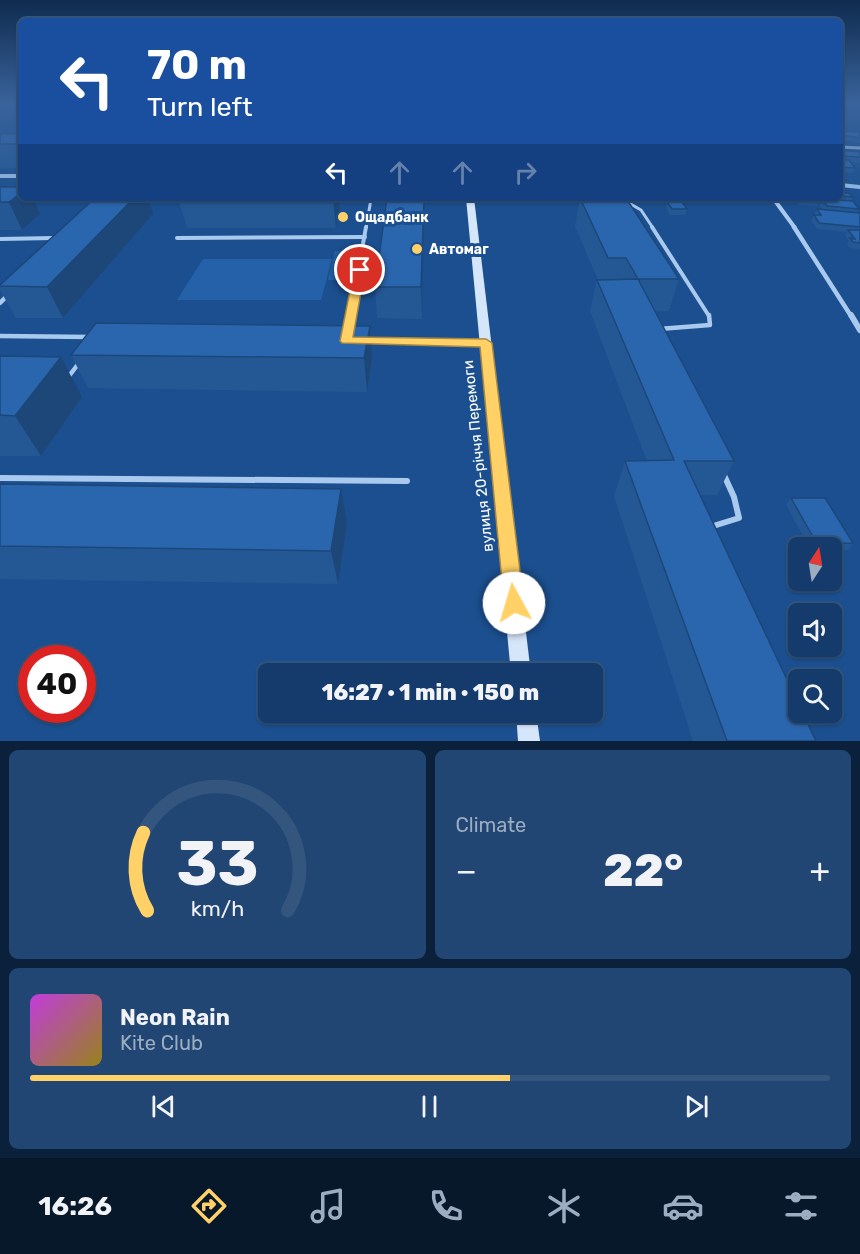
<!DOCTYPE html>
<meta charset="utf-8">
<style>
:root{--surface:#143b6b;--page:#214673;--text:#f1f3f6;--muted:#9dadc1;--line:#33557e;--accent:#ffd166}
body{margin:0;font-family:Rubik,sans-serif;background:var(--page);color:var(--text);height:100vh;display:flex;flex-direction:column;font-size:22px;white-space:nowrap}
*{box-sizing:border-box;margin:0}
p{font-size:20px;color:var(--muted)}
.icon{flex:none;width:33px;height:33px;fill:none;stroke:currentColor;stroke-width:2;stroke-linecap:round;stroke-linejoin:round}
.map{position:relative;height:741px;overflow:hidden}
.drawer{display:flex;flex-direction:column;gap:9px;padding:9px;background:#0b203b;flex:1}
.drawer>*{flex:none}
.hud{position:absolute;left:18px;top:18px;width:825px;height:183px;border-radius:9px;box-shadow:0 2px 4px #0004,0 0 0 2px var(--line);background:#1a4fa0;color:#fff;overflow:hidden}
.needle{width:39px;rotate:12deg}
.controls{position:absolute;left:788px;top:537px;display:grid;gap:12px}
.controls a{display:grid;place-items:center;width:54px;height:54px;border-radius:9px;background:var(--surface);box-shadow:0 2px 4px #0004,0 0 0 2px var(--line);font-size:30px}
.speed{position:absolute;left:18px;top:645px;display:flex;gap:12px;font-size:30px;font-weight:700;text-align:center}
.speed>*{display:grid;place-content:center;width:78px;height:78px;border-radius:50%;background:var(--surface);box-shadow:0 2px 4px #0004,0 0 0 2px var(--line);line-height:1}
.speed .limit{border:9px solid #d22;background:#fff;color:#111}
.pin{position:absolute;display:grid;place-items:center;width:51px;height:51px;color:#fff;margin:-26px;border:3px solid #fff;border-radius:50%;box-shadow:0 2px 6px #0007}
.me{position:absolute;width:66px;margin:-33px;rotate:354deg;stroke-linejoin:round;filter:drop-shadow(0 0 4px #0008)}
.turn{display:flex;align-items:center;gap:21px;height:126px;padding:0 30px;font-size:27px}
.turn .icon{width:78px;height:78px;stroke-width:2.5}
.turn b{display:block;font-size:42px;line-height:51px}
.lanes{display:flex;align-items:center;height:57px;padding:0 30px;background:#0003;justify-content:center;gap:30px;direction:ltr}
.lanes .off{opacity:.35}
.big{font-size:45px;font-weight:800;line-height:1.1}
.drawer .card{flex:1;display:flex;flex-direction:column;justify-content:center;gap:9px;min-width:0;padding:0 21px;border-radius:9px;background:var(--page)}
.drawer .dial{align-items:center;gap:0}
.dial svg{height:156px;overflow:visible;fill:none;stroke:var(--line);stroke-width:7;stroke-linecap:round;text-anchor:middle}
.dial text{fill:var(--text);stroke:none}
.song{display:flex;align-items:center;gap:18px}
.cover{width:72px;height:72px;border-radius:9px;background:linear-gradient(135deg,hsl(290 70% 55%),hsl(50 70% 35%))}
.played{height:6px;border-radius:3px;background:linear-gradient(90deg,var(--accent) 60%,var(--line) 60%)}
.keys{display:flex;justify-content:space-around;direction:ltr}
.heat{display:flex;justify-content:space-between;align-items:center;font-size:33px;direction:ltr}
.drawer .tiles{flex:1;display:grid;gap:9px;grid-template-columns:1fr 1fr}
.card:last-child{grid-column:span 2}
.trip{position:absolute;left:258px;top:663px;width:345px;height:60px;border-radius:9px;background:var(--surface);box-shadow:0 2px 4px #0004,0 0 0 2px var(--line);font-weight:800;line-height:60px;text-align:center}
.menu{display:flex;height:96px;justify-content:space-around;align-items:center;background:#08182b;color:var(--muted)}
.menu .icon{width:42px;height:42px}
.menu .selected{color:var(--accent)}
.menu b{font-size:27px;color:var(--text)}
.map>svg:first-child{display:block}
</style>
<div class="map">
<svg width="860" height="741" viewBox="0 0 860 741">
<rect width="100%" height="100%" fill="#1b4f8f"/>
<g fill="#2461a8">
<path d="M 335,251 L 360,251 L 355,280 L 328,280 Z"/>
<path d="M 203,259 L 332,259 L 321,300 L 177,300 Z"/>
</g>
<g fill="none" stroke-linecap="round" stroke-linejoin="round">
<g fill="#9cc4f0" fill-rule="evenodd">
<path d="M 840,183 L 860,185 L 860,189 L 840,187 Z"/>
<path d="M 674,198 L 690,198 C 686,201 679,201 674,200 Z"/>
</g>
<g stroke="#a9c9ee" stroke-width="3">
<path d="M 475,198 L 583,198"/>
<path d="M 628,201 L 654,200 L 653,198"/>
<path d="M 627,202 L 641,210 L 653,228"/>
<path d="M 366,228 L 371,199"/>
</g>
<g stroke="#a9c9ee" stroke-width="4">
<path d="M 652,227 L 709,316"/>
<path d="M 177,238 L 365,237"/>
<path d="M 0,239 L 54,238"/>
<path d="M 350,316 L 366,227"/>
</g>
<g stroke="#a9c9ee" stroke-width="4.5">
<path d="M 348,329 L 350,315"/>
<path d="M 659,329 L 710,325 L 709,315"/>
<path d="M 0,336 L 90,337"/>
<path d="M 365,341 L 486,343"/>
<path d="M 69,376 L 79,363"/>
</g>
<g stroke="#a9c9ee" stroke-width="6">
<path d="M 0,478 L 407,481"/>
<path d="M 710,527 L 739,518 L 734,497 L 723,473"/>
</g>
<path stroke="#a9c9ee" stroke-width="3" d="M 840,147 L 860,148"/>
<g stroke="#a9c9ee" stroke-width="4">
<path d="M 0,176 L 21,176"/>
<path d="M 418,198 L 454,198"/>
<path d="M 773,198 L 795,228"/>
<path d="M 28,199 L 101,199"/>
<path d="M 142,199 L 188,199"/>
<path d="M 331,199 L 395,198"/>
</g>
<g stroke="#a9c9ee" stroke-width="4.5">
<path d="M 794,227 L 851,316"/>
<path d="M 0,303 L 10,293"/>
</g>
<path stroke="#a9c9ee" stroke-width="6" d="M 851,315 L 860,330"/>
<g fill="#d6e6fa" fill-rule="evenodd">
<path d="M 466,198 L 474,198 L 531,674 L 511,674 Z"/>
<path d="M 516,712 L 536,712 L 540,741 L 518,741 Z"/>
</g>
</g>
<g fill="#245895">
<path d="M 840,131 L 860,132 L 860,143 L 840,140 Z"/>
<rect x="0" y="134" width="21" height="34"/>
<path d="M 840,150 L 860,152 L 860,163 L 850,162 L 855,168 L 852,173 L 840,172 Z"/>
<path d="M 0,187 L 21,198 L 33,198 L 40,214 L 22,230 L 0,230 Z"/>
<path d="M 840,193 L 853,197 L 851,201 L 859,209 L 857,212 L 860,213 L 860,249 L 850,248 L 847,244 L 849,241 L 845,235 L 847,232 L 817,229 L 811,221 L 817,209 L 823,210 L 819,205 L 821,201 L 820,201 L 817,206 L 799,205 L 794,200 L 795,198 L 840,198 Z"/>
<path d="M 339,198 L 340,212 L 336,228 L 187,228 L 179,201 Z"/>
<path d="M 424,198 L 422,319 L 377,318 L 375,287 Z"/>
<path d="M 580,198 L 679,279 L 669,311 L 654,311 L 734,461 L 717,495 L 700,495 L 816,741 L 693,741 L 614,496 L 625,461 L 647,461 L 590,311 L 597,280 L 598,280 L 575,226 Z"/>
<path d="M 667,202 L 687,209 L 685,215 L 670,215 L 666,207 Z"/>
<path d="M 153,214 L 63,318 L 16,318 L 0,290 L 0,286 Z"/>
<path d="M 370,326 L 372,358 L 367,392 L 88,388 L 71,355 Z"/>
<path d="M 0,356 L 82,397 L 41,456 L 0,456 Z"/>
<path d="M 0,484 L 347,523 L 338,584 L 0,579 Z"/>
<path d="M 791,498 L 853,543 L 848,550 L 831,551 L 831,548 L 810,548 L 786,505 Z"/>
</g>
<g fill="#1d4779">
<path d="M 21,193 L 21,198 L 33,198 L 40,214 L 22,230 L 9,202 Z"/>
<path d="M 134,198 L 148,198 L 153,214 L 63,318 L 47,287 Z"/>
<path d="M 334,198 L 339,198 L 340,212 L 336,228 L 333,200 Z"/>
<path d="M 424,198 L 424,214 L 422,319 L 421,287 Z"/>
<path d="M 370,326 L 372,358 L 367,392 L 364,358 Z"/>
<path d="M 61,357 L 82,397 L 41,456 L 15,416 Z"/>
<path d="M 341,489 L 347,523 L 338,584 L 331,551 Z"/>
</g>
<g fill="#2a66ad" stroke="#1d4779" stroke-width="1.5">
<path d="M 840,131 L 860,132 L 860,138 L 842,135 L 840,134 Z"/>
<rect x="0" y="134" width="21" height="10"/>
<path d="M 840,150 L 860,152 L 860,157 L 840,156 Z"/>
<path d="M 840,160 L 849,160 L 855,168 L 840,167 Z"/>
<path d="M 0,187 L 21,187 L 21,193 L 9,202 L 0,202 Z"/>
<path d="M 840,193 L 848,193 L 853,197 L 840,196 Z"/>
<path d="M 95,198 L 134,198 L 47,287 L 0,286 L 0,285 Z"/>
<path d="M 181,198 L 334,198 L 333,200 L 179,201 Z"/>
<path d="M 387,198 L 424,198 L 421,287 L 375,287 Z"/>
<path d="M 580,198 L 626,198 L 679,279 L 638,279 L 626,258 L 608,258 Z"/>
<path d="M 799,198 L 817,198 L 820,201 L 801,200 Z"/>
<path d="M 822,199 L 853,201 L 859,209 L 827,206 Z"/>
<path d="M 667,202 L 682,202 L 687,209 L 672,209 Z"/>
<path d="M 817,209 L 860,213 L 860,227 L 819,223 L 814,215 L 821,215 Z"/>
<path d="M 848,230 L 860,230 L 860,243 L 853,242 L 850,238 L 855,239 Z"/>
<path d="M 638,279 L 734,461 L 684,461 L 798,703 L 798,712 L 802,712 L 816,741 L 727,741 L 625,461 L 674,460 L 597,280 Z"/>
<path d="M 96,323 L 370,326 L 364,358 L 71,355 Z"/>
<path d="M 0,356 L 61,357 L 15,416 L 0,415 Z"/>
<path d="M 0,484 L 341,489 L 331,551 L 0,546 Z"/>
<path d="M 791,498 L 825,498 L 853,543 L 817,544 Z"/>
</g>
<linearGradient id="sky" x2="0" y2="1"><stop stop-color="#0f2b4f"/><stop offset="0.5" stop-color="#39639b"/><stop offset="1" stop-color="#39639b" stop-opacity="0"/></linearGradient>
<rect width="860" height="205" fill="url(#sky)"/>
<path fill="#ffd166" stroke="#a68842" stroke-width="1.5" d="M 360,267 L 365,270 L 353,337 L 486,339 L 492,343 L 524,603 L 521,609 L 514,612 L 507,609 L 504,603 L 480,347 L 342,343 L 340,341 L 354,270 Z"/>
<g fill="#ffd166" stroke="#1b4f8f" stroke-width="2">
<circle cx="343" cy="217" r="6"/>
<circle cx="417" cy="249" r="6"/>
</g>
<g text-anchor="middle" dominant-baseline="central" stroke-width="6" stroke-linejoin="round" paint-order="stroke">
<g font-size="14" font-weight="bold" fill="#fff" stroke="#1b4f8f" text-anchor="start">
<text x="355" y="217">Ощадбанк</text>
<text x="429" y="249">Автомаг</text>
</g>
<g font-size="15" fill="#fff" stroke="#1b4f8f">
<text transform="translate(478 456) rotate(-96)">вулиця 20-річчя Перемоги</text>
</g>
</g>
</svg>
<div class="controls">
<a><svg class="needle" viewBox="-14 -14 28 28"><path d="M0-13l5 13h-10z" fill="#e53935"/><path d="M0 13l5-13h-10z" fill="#9dadc1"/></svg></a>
<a><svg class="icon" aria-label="sound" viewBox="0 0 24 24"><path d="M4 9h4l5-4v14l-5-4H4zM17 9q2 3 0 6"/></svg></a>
<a><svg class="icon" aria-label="search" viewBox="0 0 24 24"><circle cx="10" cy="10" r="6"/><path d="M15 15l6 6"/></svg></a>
</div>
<div class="speed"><div class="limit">40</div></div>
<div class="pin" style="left:360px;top:270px;background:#d93025"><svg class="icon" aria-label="arrive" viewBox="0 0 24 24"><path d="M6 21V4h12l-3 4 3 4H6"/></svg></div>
<svg class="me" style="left:514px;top:603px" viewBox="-20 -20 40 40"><circle r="19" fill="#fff"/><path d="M0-13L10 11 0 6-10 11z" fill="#ffd166"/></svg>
<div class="trip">16:27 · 1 min · 150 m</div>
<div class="hud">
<div class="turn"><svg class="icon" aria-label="left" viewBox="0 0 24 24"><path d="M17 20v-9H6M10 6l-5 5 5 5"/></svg><div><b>70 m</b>Turn left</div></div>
<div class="lanes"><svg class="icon" aria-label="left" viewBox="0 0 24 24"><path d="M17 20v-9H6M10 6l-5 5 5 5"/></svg><svg class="icon off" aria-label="ahead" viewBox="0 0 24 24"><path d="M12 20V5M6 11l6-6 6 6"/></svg><svg class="icon off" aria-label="ahead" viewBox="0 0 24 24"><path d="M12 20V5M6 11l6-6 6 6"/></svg><svg class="icon off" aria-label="right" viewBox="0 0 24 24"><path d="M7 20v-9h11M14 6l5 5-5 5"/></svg></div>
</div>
</div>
<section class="drawer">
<div class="tiles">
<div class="card dial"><svg viewBox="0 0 100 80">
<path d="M14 69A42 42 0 1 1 86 69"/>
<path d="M14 69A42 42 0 0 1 12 29" stroke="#ffd166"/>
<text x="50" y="56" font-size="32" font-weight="700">33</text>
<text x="50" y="72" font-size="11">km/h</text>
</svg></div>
<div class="card"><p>Climate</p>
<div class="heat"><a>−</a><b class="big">22°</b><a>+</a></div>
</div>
<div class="card">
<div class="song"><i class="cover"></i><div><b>Neon Rain</b><p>Kite Club</p></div></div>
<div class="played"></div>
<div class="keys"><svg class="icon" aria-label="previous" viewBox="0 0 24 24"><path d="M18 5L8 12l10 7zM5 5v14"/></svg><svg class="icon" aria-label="pause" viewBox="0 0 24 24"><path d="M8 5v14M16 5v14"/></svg><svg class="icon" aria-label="next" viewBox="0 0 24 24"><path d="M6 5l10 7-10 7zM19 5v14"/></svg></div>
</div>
</div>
</section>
<nav class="menu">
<b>16:26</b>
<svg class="icon selected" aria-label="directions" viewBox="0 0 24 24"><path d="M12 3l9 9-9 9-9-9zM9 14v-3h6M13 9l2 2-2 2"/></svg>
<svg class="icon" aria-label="music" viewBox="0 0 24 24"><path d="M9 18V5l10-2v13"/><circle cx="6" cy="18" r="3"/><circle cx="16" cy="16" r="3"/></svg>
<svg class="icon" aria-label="phone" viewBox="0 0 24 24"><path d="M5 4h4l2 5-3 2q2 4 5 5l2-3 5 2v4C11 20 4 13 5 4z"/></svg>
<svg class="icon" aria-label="climate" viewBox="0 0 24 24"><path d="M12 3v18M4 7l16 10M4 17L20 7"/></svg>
<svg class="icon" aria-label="car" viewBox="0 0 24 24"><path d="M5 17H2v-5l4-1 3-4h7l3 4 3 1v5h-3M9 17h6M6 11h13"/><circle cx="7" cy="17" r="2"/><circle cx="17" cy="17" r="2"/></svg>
<svg class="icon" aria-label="filters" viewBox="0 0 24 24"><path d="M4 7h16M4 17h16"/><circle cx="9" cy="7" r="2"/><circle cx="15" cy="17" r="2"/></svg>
</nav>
